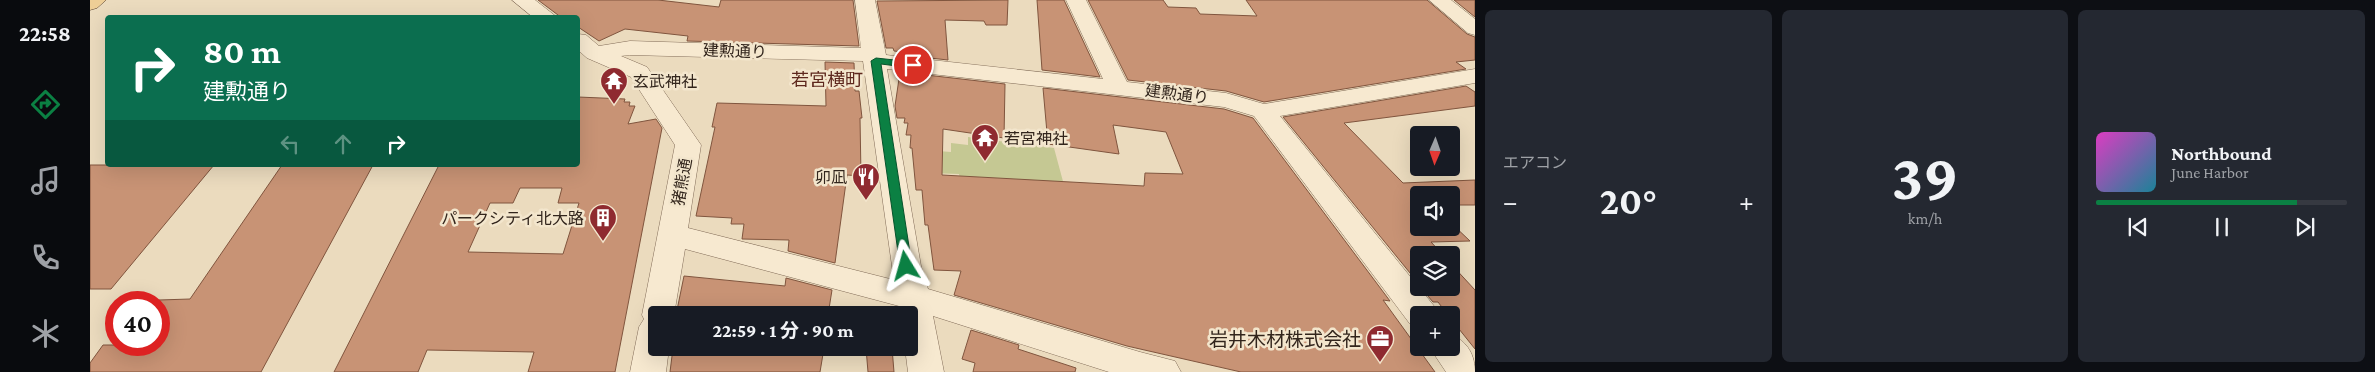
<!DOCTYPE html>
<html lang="ja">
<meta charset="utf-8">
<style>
:root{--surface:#171b24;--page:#242831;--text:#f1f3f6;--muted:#9ea1a6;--line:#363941;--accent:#0b8043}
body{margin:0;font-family:"Crimson Pro","Noto Sans JP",serif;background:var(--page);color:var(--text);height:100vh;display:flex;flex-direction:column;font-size:19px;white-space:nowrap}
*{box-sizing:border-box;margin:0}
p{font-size:16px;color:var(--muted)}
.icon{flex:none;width:28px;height:28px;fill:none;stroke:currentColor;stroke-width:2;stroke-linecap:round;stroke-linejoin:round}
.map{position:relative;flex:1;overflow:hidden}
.panel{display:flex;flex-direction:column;gap:10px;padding:10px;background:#0d0f14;width:900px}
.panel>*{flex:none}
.top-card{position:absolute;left:15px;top:15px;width:475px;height:152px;border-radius:5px;box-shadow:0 5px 20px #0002;background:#0b6e4f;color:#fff;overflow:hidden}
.needle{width:32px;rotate:182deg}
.buttons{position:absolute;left:1320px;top:126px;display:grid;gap:10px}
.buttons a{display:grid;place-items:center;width:50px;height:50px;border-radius:5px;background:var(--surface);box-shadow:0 5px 20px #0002;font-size:25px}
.speed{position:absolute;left:15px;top:291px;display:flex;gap:10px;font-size:25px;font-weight:700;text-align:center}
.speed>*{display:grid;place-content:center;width:65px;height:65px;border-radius:50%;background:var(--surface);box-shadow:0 5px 20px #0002;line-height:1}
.speed .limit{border:8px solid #d22;background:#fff;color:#111}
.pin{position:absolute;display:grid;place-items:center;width:42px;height:42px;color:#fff;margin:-21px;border:2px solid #fff;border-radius:50%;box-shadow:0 1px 5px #0007}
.me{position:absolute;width:55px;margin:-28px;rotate:352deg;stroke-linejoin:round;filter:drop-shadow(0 0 4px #0008)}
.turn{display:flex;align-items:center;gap:18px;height:105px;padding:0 15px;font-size:22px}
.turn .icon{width:65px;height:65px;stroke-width:2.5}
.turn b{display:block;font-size:35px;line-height:42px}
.lanes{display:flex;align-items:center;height:48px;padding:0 15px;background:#0003;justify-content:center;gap:25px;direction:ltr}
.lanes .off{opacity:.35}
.big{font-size:38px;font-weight:700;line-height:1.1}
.panel .tile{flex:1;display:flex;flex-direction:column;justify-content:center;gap:8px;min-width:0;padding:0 18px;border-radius:8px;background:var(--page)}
.panel .dial{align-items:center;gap:0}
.dial b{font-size:65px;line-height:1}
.song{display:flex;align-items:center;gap:15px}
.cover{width:60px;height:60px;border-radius:8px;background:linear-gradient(135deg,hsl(310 70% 55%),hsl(190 70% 35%))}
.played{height:5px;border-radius:2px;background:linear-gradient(90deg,var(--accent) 80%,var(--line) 80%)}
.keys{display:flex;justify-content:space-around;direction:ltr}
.heat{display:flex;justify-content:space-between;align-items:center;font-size:28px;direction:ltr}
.panel .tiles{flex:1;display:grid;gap:10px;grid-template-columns:repeat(3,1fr)}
.trip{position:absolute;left:558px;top:306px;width:270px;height:50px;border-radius:5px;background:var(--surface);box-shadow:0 5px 20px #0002;font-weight:700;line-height:50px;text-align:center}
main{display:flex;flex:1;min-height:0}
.dock{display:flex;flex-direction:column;width:90px;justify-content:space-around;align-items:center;background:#090b0e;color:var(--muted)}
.dock .icon{width:35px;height:35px}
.dock .current{color:var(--accent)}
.dock b{font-size:22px;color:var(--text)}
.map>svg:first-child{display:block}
</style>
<main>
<nav class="dock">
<b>22:58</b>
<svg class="icon current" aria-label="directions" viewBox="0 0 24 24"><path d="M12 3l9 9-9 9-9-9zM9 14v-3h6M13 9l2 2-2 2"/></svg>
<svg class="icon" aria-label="music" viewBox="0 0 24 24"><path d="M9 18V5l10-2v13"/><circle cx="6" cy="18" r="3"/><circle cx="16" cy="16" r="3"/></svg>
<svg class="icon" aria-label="phone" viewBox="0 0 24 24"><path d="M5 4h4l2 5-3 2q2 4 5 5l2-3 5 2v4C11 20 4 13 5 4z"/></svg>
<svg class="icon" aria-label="climate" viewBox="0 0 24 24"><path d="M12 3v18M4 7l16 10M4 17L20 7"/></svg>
</nav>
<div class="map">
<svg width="1385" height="372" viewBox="0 0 1385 372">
<rect width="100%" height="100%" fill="#ebdbbe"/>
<path fill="#c5c893" d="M 878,137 L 964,148 L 978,200 L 872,194 L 869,174 L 838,173 L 835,150 L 861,152 L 861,143 L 878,145 Z"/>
<g fill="#c89375" stroke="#80553e" fill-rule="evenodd">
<path d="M 448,0 L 568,0 L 629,7 L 631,0 L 763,0 L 769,46 L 597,41 L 598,36 L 535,29 L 509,41 L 488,27 L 488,18 L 472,18 Z"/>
<path d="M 918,0 L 917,25 L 896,25 L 894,21 L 855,20 L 858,60 L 813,55 L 813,52 L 804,51 L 803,48 L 796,48 L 787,1 Z"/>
<path d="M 947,0 L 974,0 L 1010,77 L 952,70 Z"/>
<path d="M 998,0 L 1073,0 L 1078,7 L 1106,8 L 1110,14 L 1167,16 L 1156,0 L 1337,0 L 1377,34 L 1385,37 L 1385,60 L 1366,62 L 1376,69 L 1174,102 L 1136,91 L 1038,80 Z"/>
<path d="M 1364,0 L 1385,0 L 1385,17 Z"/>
<path d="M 735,62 L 764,63 L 765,91 L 769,91 L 772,118 L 770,118 L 771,176 L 757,175 L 745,263 L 698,251 L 699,240 L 652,239 L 654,224 L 641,224 L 642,218 L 606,216 L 625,127 L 622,127 L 627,103 L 736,106 Z"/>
<path d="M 810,72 L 915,84 L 914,138 L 853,129 L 852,175 L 1054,186 L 1055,173 L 1093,174 L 1076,132 L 1023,125 L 1029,154 L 958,144 L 953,88 L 1134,109 L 1163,118 L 1300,301 L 1293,300 L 1345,372 L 1151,372 L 1037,346 L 864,295 L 871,271 L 844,270 L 838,225 L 835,225 L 832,190 L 826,190 L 822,148 L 820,148 L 821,135 L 816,135 L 818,123 L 814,123 L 815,118 L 807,118 L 805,106 Z"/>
<path d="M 1376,86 L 1385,92 L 1385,106 L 1254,123 L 1313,183 L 1385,180 L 1385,205 L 1361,205 L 1361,195 L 1329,195 L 1329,228 L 1361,228 L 1361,223 L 1380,241 L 1341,242 L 1353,255 L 1329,255 L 1329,284 L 1193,117 Z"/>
<path d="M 488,97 L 535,99 L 534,102 L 540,102 L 539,106 L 545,106 L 538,124 L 566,119 L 572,128 L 525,372 L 438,372 L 444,352 L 337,350 L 328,372 L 244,372 L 349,165 L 488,165 ZM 430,188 L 472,188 L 468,203 L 489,203 L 473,254 L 378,252 L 400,203 L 423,203 Z"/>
<path d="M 0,165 L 124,165 L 21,289 L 0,289 Z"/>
<path d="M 192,165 L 283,165 L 171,372 L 0,372 L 0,363 L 13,345 L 69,345 L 69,300 L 100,299 Z"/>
<path d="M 1361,264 L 1385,290 L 1385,349 L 1361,319 L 1361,315 L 1358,315 L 1348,302 L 1343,302 L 1331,288 L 1361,288 Z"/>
<path d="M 594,276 L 695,286 L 696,278 L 742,290 L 738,315 L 586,315 Z"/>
<path d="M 881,330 L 929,345 L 928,349 L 986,368 L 985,372 L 883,372 L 885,363 L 872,359 Z"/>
<path d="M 583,348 L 734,348 L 730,372 L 580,372 Z"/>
<path d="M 776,348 L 802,348 L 804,372 L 778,372 Z"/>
</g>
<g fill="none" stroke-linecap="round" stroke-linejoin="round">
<defs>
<g id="minor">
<path d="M 422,0 L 445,0 L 468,18 L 444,18 Z"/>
<path d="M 765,0 L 785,0 L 796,55 L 1013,79 L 976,0 L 996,0 L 1037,82 L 1136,93 L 1174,104 L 1385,69 L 1385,83 L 1190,116 L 1344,306 L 1348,315 L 1329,315 L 1329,327 L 1320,324 L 1164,116 L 1134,107 L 797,69 L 831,266 L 838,289 L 1050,352 L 1085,361 L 1091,372 L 1019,372 L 843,316 L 854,372 L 818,372 L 815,348 L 819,348 L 819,315 L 811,315 L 809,306 L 595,249 L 584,315 L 566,315 L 566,348 L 579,348 L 576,372 L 540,372 L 549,327 L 554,319 L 552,315 L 585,145 L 541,77 L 497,58 L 488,50 L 488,34 L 496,35 L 509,46 L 540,41 L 771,48 ZM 540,55 L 773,61 L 804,280 L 598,228 L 611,145 L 557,67 L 531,56 Z"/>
<path d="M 1339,0 L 1361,0 L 1385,19 L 1385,35 L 1378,33 Z"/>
<path d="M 1361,335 C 1378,341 1385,356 1385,372 L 1356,372 L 1340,348 L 1361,348 Z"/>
</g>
<path id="major" d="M 0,0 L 16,0 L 7,8 L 0,10 Z"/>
</defs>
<use href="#minor" stroke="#826c58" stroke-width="1"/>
<use href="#major" stroke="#503b2c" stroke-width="1"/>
<use href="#minor" fill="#f7e9d0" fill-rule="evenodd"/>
<use href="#major" fill="#eece96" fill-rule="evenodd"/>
</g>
<path fill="#0b8043" stroke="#07532c" d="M 786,58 L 823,62 L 828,65 L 823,68 L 791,64 L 822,266 L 816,271 L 810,266 L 781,61 Z"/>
<defs>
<symbol id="temple-pin" viewBox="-11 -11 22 30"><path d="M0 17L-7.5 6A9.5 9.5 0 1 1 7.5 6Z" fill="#8f2a30" stroke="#f3e6cd"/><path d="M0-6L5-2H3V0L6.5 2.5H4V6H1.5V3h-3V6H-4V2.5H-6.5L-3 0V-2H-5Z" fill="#fff"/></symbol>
<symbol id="restaurant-pin" viewBox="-11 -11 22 30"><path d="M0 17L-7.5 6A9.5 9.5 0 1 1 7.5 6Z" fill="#8f2a30" stroke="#f3e6cd"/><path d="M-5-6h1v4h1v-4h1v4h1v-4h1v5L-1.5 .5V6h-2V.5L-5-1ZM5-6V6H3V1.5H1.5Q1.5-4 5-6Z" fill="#fff"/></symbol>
<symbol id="building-pin" viewBox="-11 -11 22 30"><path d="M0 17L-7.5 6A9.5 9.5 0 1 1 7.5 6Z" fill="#8f2a30" stroke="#f3e6cd"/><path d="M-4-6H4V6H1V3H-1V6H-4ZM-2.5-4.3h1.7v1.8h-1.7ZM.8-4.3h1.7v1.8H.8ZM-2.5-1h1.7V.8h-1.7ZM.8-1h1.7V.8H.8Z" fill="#fff"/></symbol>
<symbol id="office-pin" viewBox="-11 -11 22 30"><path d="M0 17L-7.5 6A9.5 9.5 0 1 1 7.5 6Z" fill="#8f2a30" stroke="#f3e6cd"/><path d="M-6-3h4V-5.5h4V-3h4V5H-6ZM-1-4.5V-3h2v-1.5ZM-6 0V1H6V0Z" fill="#fff"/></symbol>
</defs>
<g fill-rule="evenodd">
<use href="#temple-pin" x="508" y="65" width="32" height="43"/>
<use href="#temple-pin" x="879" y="122" width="32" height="43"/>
<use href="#restaurant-pin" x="760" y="161" width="32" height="43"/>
<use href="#building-pin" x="497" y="202" width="32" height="43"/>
<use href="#office-pin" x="1274" y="323" width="32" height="43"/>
</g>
<g text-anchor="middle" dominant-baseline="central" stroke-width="5" stroke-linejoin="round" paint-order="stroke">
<g font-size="16" fill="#32251c" stroke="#f3e6cd">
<text transform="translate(645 51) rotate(2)">建勲通り</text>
<text transform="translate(1087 94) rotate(7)">建勲通り</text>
<text transform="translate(592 182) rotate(-80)">猪熊通</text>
</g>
<g font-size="16" fill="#32251c" stroke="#f3e6cd" text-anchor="start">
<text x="543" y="81">玄武神社</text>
<text x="914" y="138">若宮神社</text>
<text x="757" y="177" text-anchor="end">卯凪</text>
<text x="494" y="218" text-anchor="end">パークシティ北大路</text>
</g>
<g font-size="18" fill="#5d271d" stroke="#f3e6cd">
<text x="737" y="80">若宮横町</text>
</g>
<g font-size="19" fill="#32251c" stroke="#f3e6cd" text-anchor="end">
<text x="1271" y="339">岩井木材株式会社</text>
</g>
</g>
</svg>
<div class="buttons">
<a><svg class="needle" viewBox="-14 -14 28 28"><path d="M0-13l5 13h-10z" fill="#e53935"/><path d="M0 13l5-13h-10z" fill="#9ea1a6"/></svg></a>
<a><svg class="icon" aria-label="sound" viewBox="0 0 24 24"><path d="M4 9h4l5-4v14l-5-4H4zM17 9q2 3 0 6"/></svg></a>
<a><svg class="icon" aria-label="layers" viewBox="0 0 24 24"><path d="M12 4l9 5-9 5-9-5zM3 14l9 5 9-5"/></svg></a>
<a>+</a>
</div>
<div class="speed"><div class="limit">40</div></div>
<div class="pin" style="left:823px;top:65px;background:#d93025"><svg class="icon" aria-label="arrive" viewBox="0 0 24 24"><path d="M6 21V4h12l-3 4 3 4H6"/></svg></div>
<svg class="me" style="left:816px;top:266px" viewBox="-20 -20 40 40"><path d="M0-17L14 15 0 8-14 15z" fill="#0b8043" stroke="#fff" stroke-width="4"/></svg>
<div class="trip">22:59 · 1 分 · 90 m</div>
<div class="top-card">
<div class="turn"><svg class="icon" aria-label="right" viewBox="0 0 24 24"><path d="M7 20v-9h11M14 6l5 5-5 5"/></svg><div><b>80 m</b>建勲通り</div></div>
<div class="lanes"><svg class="icon off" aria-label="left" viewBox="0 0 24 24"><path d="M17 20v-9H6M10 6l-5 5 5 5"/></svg><svg class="icon off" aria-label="ahead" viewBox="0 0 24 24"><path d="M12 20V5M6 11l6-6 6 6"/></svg><svg class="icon" aria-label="right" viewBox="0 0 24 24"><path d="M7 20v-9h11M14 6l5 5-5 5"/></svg></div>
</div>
</div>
<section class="panel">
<div class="tiles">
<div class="tile"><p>エアコン</p>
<div class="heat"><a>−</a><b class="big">20°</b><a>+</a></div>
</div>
<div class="tile dial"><b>39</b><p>km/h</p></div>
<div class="tile">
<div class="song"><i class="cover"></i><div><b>Northbound</b><p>June Harbor</p></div></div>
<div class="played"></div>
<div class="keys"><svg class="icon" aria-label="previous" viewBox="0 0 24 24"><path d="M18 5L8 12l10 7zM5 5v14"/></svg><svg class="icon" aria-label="pause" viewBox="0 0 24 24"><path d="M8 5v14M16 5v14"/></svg><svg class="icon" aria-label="next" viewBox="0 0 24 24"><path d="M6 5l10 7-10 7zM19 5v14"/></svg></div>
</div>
</div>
</section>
</main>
